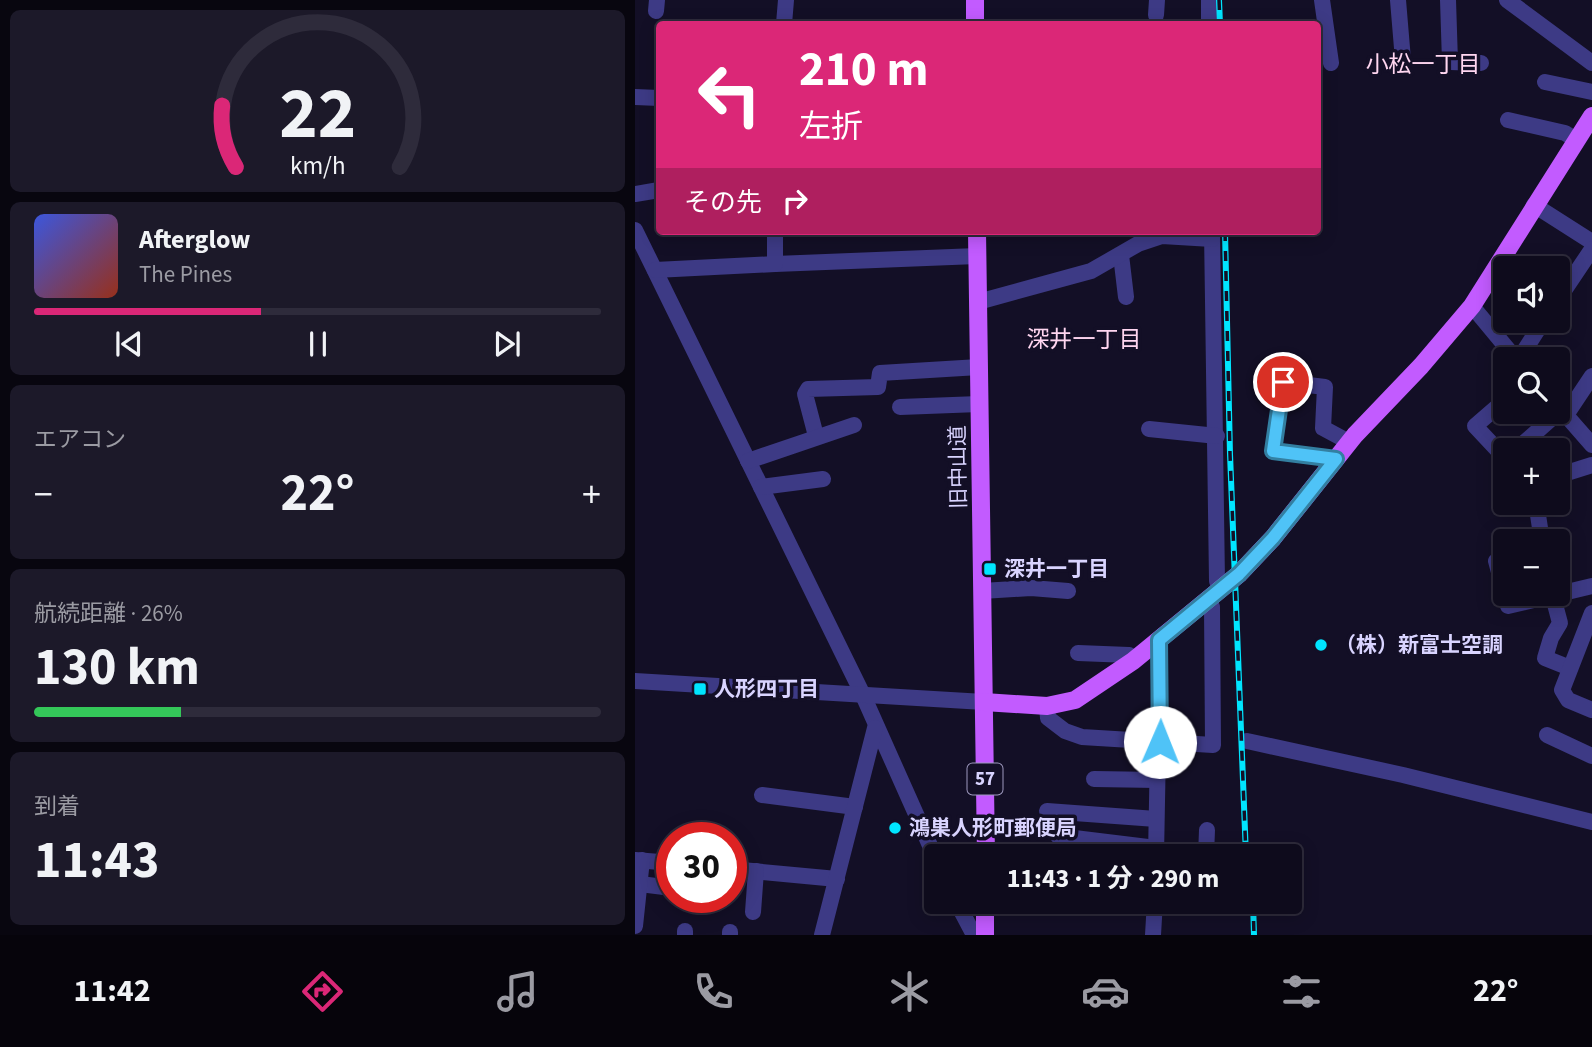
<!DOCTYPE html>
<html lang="ja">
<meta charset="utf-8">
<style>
:root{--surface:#0e0b1c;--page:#1c1929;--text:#f1f3f6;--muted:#9b9ba3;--line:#2e2b3b;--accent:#db2777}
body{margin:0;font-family:"Source Sans 3","Noto Sans JP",sans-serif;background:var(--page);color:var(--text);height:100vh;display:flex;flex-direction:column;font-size:26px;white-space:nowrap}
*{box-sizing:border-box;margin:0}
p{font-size:23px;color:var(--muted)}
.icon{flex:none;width:38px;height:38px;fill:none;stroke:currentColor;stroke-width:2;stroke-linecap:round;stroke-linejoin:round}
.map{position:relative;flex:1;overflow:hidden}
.panel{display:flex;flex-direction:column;gap:10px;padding:10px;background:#08060f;width:635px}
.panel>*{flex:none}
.top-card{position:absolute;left:21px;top:21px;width:665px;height:214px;border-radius:7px;box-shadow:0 4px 18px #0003,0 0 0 2px var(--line);background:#db2777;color:#fff;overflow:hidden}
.fabs{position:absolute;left:858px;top:256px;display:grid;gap:14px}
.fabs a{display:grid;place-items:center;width:77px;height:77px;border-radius:7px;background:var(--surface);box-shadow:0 4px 18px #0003,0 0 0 2px var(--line);font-size:35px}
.speed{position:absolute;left:21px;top:822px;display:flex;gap:14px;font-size:35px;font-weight:700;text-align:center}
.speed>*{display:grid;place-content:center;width:91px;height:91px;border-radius:50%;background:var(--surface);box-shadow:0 4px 18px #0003,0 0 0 2px var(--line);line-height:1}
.speed .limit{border:10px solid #d22;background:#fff;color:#111}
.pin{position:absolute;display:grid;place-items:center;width:60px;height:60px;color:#fff;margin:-30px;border:4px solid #fff;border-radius:50%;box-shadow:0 2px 7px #0007}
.me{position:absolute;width:77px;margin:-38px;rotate:1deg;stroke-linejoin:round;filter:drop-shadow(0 0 5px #0008)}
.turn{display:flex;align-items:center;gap:24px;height:147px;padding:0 28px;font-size:32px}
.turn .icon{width:91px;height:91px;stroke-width:2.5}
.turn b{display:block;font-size:49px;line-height:60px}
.then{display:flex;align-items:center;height:66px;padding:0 28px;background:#0003;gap:14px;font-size:26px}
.big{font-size:52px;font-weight:700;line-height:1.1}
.panel .card{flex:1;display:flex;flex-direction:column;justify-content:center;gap:10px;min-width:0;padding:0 24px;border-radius:10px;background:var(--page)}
.panel .dial{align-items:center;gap:0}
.dial svg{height:182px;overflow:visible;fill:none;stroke:var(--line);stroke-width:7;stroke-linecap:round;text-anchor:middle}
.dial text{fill:var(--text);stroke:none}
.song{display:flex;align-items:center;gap:21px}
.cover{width:84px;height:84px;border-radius:10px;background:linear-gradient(135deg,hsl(230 70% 55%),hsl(10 70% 35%))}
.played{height:7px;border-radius:4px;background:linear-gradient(90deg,var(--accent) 40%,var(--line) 40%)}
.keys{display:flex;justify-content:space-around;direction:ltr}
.heat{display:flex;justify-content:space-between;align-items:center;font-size:38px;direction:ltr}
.charge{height:10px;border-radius:5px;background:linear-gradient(90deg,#34c759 26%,var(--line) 0)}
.trip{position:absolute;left:289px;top:844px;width:378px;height:70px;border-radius:7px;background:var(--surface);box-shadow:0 4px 18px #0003,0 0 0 2px var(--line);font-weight:700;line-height:70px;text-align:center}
.menu{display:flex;height:112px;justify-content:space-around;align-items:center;background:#06040b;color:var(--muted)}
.menu .icon{width:49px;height:49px}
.menu .on{color:var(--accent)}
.menu b{font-size:32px;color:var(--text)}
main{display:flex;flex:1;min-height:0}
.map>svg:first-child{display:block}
</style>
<main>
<section class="panel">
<div class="card dial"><svg viewBox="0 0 100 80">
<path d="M14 69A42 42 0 1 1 86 69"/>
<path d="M14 69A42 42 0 0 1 8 42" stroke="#db2777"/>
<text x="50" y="56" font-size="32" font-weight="700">22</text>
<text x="50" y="72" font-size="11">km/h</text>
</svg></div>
<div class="card">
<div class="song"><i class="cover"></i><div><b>Afterglow</b><p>The Pines</p></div></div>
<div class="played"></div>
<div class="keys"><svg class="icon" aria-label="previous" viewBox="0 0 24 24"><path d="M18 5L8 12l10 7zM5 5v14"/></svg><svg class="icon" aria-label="pause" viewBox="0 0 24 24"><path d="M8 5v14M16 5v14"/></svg><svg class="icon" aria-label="next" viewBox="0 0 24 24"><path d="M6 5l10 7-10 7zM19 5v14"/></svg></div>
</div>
<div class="card"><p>エアコン</p>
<div class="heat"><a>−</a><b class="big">22°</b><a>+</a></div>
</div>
<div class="card"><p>航続距離 · 26%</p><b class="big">130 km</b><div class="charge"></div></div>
<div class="card"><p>到着</p><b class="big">11:43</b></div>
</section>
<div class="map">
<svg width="957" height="935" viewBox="0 0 957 935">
<rect width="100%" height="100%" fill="#130f26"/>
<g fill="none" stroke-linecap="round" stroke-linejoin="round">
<g stroke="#3d3a85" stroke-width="16">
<path d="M 574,0 L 574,24"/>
<path d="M 687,0 L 696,63"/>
<path d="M 763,0 L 768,60"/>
<path d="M 813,0 L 815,62 L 846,63"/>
<path d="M 872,0 L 957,63"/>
<path d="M 21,11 L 22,0"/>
<path d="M 521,15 L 522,0"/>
<path d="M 149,24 L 151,0"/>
<path d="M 910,82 L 957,92"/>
<path d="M 0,97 L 24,98"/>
<path d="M 873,120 L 930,133 L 941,140"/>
<path d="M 0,194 L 24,190"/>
<path d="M 899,205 L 957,242"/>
<path d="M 0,230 L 227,693 L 301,859"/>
<path d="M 577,231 L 582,581 L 585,589"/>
<path d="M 486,255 L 491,297"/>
<path d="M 140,264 L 342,256"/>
<path d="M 20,270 L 140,264 L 140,231"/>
<path d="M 922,301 L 957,249"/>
<path d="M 343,302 L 456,271 L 503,244 L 527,236 L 577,239"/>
<path d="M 837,306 L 881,359"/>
<path d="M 884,359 L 909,320"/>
<path d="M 922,405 L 957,445"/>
<path d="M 265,407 L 344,404"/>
<path d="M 931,415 L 957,376"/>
<path d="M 514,429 L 582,436"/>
<path d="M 181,436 L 170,394 L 173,389 L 243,387 L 245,373 L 344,367"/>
<path d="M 897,450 L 890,442 L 926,410"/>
<path d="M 870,458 L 840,426 L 870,400"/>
<path d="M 701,459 L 638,451 L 648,382 L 690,387 L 688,428 L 714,442"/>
<path d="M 113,461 L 219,425"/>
<path d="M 922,476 L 957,465"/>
<path d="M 126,487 L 188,479"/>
<path d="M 901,502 L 907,541"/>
<path d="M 870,559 L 861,561 L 873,606 L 957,586"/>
<path d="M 347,591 L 396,588 L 433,591"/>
<path d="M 917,593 L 925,623 L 916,638 L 910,658 L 935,668"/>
<path d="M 957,613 L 927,690 L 933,700 L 957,710"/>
<path d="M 443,653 L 494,655 L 498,661"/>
<path d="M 0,681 L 349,702"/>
<path d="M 412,706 L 413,718 L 430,731 L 447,737 L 578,745 L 577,607 L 574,599"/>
<path d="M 912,735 L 957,756"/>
<path d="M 612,741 L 768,775 L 957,822"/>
<path d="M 459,779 L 522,780"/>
<path d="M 127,795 L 220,807"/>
<path d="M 412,811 L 521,819"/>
<path d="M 423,836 L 521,848"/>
<path d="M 521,856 L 525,640"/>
<path d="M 571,856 L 572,830"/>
<path d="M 0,860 L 37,863"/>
<path d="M 96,869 L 202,879"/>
<path d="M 5,884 L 37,888"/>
<path d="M 321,901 L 339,935"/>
<path d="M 118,912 L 121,871"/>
<path d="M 0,926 L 7,860"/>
<path d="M 50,935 L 50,931"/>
<path d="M 95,935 L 95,932"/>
<path d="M 187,935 L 240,728"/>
<path d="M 518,935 L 520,901"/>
</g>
<g stroke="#c25bff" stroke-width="18">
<path d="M 340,0 L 340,24"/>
<path d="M 342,231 L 351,856"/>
<path d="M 349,702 L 412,706 L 440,700 L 498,661 L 604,574 L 638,538 L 720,435 L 786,366 L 837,306 L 957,116"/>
<path d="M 350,935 L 350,901"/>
</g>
<defs>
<g id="rail">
<path d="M 584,0 L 585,24"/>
<path d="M 590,231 L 595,454 L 611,856"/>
<path d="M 618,901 L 619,935"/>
</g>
</defs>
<use href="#rail" stroke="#00e5ff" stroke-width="6"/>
<use href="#rail" stroke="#130f26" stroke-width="3.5" stroke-dasharray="10" stroke-linecap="butt"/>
</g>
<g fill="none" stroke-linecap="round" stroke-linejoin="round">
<defs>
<path id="route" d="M 525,742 L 524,640 L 604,574 L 638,538 L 701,459 L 638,451 L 648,382"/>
</defs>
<use href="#route" stroke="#337fa1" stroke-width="18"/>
<use href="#route" stroke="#4fc3f7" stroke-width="12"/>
</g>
<g fill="#00e5ff" stroke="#130f26" stroke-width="2.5">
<rect x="348" y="562" width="14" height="14" rx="3.5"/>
<circle cx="686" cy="645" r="7"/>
<rect x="58" y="682" width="14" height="14" rx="3.5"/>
<circle cx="260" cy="828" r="7"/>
</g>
<g text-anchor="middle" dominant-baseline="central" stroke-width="7" stroke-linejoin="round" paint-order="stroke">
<rect fill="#130f26" stroke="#9e99be" stroke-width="2" x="332.5" y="763.5" width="35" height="31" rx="5"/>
<g font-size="19" font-weight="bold" fill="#d9d4ff">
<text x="350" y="779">57</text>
</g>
<g font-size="21" fill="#d9d4ff" stroke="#130f26">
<text transform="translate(323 467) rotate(-91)">旧中山道</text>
</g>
<g font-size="21" font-weight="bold" fill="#d9d4ff" stroke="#130f26" text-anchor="start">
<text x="369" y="569">深井一丁目</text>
<text x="700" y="645">（株）新富士空調</text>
<text x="79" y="689">人形四丁目</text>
<text x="274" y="828">鴻巣人形町郵便局</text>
</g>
<g font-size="23" fill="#ffd6f0" stroke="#130f26">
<text x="788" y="64">小松一丁目</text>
<text x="449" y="339">深井一丁目</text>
</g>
</g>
</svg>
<div class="fabs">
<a><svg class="icon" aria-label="sound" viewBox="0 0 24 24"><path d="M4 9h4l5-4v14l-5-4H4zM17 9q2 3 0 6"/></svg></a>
<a><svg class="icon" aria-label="search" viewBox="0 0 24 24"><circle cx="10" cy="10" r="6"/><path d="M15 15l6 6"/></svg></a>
<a>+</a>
<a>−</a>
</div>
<div class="speed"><div class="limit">30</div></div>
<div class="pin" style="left:648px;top:382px;background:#d93025"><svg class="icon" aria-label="arrive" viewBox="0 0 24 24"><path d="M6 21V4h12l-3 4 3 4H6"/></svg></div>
<svg class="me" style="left:525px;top:742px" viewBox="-20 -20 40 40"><circle r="19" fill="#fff"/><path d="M0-13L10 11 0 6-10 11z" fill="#4fc3f7"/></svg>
<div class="trip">11:43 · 1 分 · 290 m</div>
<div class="top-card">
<div class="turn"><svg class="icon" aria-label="left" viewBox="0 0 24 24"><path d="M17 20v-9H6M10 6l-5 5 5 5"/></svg><div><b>210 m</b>左折</div></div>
<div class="then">その先<svg class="icon" aria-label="right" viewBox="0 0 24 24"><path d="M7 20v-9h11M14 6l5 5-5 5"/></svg></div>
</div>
</div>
</main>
<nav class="menu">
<b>11:42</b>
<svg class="icon on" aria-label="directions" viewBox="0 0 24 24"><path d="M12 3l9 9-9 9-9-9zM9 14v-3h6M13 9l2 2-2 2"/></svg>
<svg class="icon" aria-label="music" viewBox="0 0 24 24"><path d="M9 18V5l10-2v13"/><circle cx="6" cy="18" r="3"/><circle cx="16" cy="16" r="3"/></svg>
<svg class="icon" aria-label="phone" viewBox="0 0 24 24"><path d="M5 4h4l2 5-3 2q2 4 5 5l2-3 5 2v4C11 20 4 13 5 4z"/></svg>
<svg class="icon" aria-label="climate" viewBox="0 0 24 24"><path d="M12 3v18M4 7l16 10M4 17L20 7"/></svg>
<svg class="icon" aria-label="car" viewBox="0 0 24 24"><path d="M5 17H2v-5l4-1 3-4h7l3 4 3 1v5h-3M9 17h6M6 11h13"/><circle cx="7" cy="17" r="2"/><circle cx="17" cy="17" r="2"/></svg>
<svg class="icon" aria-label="filters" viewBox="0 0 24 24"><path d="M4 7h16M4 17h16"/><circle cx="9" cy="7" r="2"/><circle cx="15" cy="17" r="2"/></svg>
<b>22°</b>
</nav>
